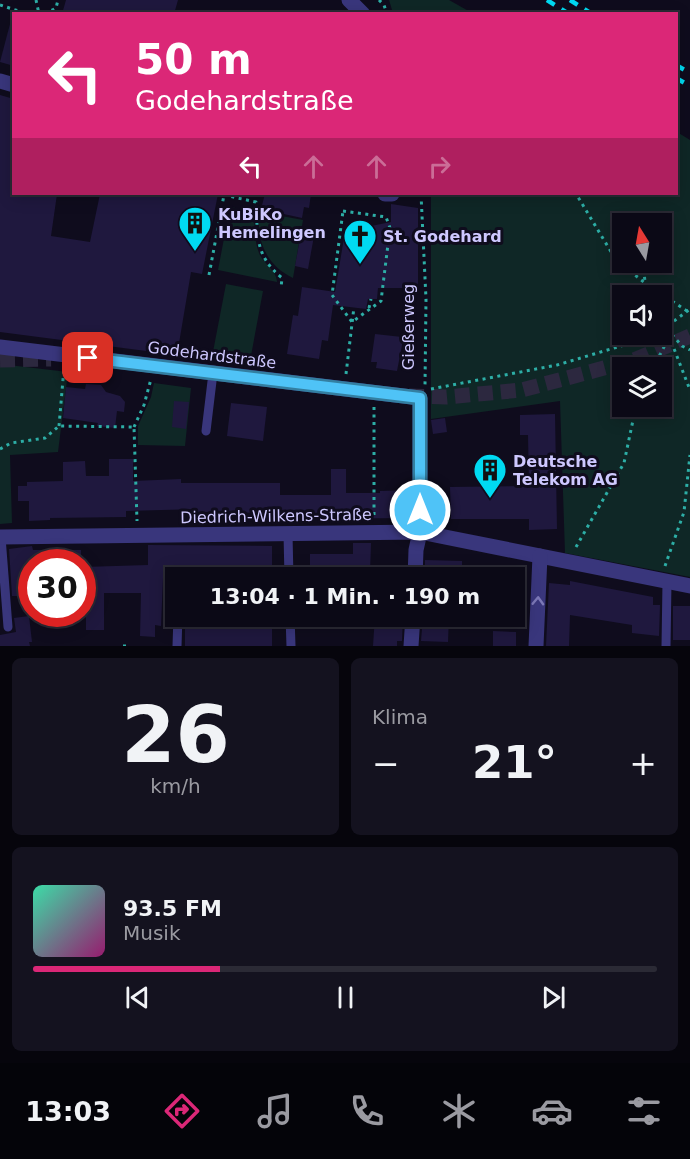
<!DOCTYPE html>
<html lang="de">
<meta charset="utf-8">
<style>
:root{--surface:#0b0916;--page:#14121f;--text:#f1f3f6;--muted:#9a9aa1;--line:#2b2a35;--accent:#db2777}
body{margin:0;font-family:"DejaVu Sans",sans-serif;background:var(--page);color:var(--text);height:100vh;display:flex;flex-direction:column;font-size:22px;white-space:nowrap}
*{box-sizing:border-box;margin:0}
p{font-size:20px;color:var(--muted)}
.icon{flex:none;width:33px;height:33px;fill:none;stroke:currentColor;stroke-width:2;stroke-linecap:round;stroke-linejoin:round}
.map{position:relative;height:646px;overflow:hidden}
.side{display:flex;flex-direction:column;gap:12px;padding:12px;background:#06050c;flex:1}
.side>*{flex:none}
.top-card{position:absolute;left:12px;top:12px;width:666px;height:183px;border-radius:0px;box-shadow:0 3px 15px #0003,0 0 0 2px var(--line);background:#db2777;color:#fff;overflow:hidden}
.needle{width:39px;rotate:349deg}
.buttons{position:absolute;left:612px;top:213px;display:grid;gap:12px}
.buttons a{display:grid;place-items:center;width:60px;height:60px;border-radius:0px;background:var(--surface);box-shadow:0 3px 15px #0003,0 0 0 2px var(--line);font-size:30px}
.speed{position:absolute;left:18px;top:549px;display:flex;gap:12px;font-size:30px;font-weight:700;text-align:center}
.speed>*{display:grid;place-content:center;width:78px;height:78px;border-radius:50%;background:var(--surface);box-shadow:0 3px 15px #0003,0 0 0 2px var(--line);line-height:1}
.speed .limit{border:9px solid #d22;background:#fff;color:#111}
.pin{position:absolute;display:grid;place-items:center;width:51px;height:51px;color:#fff;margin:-26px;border-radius:12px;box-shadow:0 3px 9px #0006}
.me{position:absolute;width:66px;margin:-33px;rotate:0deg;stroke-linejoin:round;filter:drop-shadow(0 0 4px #0008)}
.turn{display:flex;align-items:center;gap:21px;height:126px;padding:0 24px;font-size:27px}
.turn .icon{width:78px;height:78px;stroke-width:2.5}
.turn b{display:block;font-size:42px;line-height:51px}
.lanes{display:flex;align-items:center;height:57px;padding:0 24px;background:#0003;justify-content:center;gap:30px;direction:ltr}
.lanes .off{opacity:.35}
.big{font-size:45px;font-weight:700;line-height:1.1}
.side .tile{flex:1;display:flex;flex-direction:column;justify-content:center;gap:9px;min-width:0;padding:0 21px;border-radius:9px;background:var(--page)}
.side .dial{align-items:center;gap:0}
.dial b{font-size:78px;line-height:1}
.song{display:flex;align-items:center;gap:18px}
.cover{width:72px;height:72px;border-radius:9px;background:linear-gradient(135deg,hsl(160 70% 55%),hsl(320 70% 35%))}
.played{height:6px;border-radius:3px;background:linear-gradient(90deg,var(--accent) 30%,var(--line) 30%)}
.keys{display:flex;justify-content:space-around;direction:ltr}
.heat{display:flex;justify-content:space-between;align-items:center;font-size:33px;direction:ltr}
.side .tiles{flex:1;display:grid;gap:12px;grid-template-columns:1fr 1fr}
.tile:last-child{grid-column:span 2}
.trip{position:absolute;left:165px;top:567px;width:360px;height:60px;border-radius:0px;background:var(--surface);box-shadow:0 3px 15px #0003,0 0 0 2px var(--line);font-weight:700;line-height:60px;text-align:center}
.tabs{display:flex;height:96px;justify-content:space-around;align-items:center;background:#040409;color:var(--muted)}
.tabs .icon{width:42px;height:42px}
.tabs .active{color:var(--accent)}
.tabs b{font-size:27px;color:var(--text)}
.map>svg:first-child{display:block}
</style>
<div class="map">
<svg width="690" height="646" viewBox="0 0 690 646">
<rect width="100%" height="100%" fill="#0f0c1d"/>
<g fill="#0f2726" fill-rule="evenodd">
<path d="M 389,0 L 449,0 L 472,13 L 393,13 Z"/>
<path d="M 677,132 L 690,140 L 690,577 L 565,553 L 560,401 L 431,419 L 431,194 L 676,194 ZM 622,224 L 662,224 L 662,262 L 622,262 ZM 622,296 L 662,296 L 662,334 L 622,334 ZM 622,368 L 662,368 L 662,406 L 622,406 Z"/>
<path d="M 230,207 L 252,211 L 254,214 C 255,227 254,240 259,253 C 263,263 277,271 277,282 L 218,270 Z"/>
<path d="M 260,212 L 303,220 L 293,278 C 267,266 255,240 260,212 Z"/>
<path d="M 226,284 L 263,291 L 250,361 L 212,357 Z"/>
<path d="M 0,364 L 68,372 L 58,452 L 10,455 L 12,523 L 0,524 Z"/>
<path d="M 154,383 L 191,388 L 185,446 L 138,445 L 138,426 L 151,397 Z"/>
</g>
<g fill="#1f183e">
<path d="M 66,0 L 178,0 L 174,14 L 62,14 Z"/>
<path d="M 10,24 L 14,25 L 14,66 L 0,62 Z"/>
<path d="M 0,95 L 14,99 L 14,194 L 57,194 L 51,236 L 90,242 L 100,194 L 218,194 L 202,274 L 191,272 L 177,355 L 0,332 Z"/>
<path d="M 265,194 L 311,194 L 309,208 L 304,207 L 302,218 L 261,209 Z"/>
<path d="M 391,204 L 418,208 L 418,288 L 378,288 L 377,299 L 368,299 L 366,309 L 333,305 L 328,341 L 322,340 L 319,359 L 287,354 L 293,315 L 298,316 L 302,287 L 335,292 L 346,226 L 359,227 L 360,224 L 367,223 L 371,226 L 391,222 Z"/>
<path d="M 301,233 L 314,236 L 308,269 L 295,266 Z"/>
<path d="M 375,334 L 402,337 L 402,345 L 397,371 L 376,368 L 377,362 L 371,362 Z"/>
<path d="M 86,384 L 101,385 L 106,392 L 120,396 L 125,402 L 124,412 L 117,411 L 115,428 L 97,426 L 98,423 L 63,418 L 66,387 L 85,389 Z"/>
<path d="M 174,401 L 189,402 L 186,429 L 172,427 Z"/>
<path d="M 231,403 L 267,407 L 263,441 L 227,436 Z"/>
<path d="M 555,414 L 557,529 L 529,530 L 529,519 L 451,519 L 450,487 L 529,486 L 528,435 L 520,435 L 520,415 Z"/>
<path d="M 445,418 L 447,432 L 433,434 L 431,420 Z"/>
<path d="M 109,459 L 133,459 L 133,481 L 181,479 L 181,483 L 280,483 L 280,495 L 331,495 L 331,469 L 346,469 L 346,493 L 380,493 L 380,491 L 410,490 L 410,518 L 287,519 L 287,513 L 198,512 L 198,509 L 126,511 L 126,517 L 50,518 L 50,520 L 29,521 L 29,501 L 18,501 L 18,486 L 27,486 L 27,482 L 63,481 L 63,462 L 85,461 L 86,476 L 109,476 Z"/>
<path d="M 353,543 L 371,543 L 370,573 L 351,573 L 351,578 L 310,578 L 310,554 L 353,554 Z"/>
<path d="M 148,545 L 272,546 L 272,578 L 163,578 L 161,626 L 155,625 L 155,637 L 140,636 L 141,593 L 104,593 L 104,630 L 86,630 L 86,612 L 83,612 L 83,567 L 148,565 Z"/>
<path d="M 32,546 L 33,550 L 81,550 L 81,562 L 32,562 L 32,584 L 21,585 L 22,596 L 12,596 L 9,549 Z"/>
<path d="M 425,560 L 462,561 L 462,578 L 425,578 Z"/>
<path d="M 570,581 L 653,597 L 653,605 L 660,605 L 659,636 L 632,633 L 632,625 L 570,615 L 569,646 L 546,646 L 549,583 L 570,585 Z"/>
<rect x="673" y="606" width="17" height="34"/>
<path d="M 29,616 L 32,642 L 29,642 L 30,646 L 0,646 L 0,635 L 16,632 L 14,618 Z"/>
<rect x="185" y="616" width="87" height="30"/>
<path d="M 375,616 L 403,616 L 402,641 L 397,641 L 397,646 L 373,646 Z"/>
<path d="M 423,616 L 449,616 L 448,642 L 421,641 Z"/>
<path d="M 493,631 L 516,632 L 516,646 L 493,646 Z"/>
</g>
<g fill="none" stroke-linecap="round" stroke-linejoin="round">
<g stroke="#2c283f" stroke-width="15" stroke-dasharray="15 8" stroke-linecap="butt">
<path d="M 0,360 L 51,359"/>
<path d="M 409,396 L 446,397 L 522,390 L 634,360 L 690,336"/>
</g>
<g stroke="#2daea6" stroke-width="3" stroke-dasharray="3 4.5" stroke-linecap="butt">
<path d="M 36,0 L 39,14"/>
<path d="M 379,0 L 384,5 L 387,14"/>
<path d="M 0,5 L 28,14"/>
<path d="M 45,14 L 56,8 L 58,0"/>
<path d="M 421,194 L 426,299 L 425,386"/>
<path d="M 572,194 L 578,197 L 616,260 L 645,283 L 690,313"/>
<path d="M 224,195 L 256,202 C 258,235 254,255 282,278 L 281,288"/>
<path d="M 343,211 L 386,217 L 390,228 L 381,301 L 352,322 L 332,295 Z"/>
<path d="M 643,262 L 645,282"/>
<path d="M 209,275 L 224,195"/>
<path d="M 369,308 L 371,299"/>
<path d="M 666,328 L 690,390"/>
<path d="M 667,329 L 682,346 L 690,350"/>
<path d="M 662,330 L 690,309"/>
<path d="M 651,368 C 658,357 667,347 666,335"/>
<path d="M 346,374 L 354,307"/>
<path d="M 431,389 L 557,365 L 621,346 L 650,334"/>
<path d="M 374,407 L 374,517"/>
<path d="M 59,426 L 64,368"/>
<path d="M 134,427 L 144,405 L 151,379"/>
<path d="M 0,449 L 11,443 L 45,438 L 59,426 L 134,427 L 137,521"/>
<path d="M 576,547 L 624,463 L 636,406"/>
<path d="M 665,566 L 684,512 L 690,455"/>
<path d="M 123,646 L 127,646"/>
</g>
<g stroke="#39367c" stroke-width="9">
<path d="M 206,431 L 213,373"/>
<path d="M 288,534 L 289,578"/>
<path d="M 1,537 L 8,627"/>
<path d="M 290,616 L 291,646"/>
<path d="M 177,646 L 178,616"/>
<path d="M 666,646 L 667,582"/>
</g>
<g stroke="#39367c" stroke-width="15">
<path d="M 349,0 L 363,14"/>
<path d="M 0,81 L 14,85"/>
<path d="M 385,194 L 392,194"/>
<path d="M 0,347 L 420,398 L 420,532 L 416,550 L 415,578"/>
<path d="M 0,537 L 420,532 L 690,586"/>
<path d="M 411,646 L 413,616"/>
<path d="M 536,646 L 540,556"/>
</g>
<g stroke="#00daf2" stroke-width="4.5" stroke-dasharray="9 8" stroke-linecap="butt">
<path d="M 547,0 L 569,14"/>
<path d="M 570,0 L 592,14"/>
<path d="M 676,65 L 690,73"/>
<path d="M 676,78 L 690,86"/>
</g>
</g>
<defs><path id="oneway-chevron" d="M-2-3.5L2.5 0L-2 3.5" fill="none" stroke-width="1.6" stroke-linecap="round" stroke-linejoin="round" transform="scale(1.5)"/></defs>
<use stroke="#7c78b7" href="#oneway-chevron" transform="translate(538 601) rotate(-88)"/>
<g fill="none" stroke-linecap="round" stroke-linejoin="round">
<defs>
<path id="route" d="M 88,358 L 420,398 L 420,510"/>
</defs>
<use href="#route" stroke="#337fa1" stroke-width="15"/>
<use href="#route" stroke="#4fc3f7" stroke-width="10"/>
</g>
<defs>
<symbol id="building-pin" viewBox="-11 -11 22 30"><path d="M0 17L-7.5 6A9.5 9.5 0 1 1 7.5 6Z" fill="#00daf2" stroke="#0f0c1d"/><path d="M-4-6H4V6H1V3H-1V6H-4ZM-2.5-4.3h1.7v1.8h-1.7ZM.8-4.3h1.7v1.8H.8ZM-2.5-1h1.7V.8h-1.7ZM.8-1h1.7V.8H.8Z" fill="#111"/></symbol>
<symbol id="church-pin" viewBox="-11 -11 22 30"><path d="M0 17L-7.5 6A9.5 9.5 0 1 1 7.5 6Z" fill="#00daf2" stroke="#0f0c1d"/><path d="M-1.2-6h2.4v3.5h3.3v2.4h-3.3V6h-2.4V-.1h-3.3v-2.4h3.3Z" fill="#111"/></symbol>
</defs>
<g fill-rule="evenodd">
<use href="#building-pin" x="176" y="204" width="38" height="52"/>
<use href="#church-pin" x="341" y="217" width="38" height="52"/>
<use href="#building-pin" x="471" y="451" width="38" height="52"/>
</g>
<g text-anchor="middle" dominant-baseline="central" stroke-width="6" stroke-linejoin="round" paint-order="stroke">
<g font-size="16" font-weight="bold" fill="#cec8ff" stroke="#0f0c1d" text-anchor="start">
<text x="218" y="214">KuBiKo<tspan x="218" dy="18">Hemelingen</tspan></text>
<text x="383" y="236">St. Godehard</text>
<text x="513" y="461">Deutsche<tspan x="513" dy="18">Telekom AG</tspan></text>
</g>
<g font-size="16" fill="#cec8ff" stroke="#0f0c1d">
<text transform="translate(408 327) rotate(-90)">Gießerweg</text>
<text transform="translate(212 355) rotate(7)">Godehardstraße</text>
<text transform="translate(276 516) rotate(-1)">Diedrich-Wilkens-Straße</text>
</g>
</g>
</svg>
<div class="buttons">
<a><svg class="needle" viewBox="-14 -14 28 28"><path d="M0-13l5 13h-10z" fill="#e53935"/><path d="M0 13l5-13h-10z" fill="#9a9aa1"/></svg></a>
<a><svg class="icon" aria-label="sound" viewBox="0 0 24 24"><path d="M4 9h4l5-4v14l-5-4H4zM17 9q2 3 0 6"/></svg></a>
<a><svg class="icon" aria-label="layers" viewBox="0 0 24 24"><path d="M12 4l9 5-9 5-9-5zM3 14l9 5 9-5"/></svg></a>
</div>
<div class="speed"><div class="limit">30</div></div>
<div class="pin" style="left:88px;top:358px;background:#d93025"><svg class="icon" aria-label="arrive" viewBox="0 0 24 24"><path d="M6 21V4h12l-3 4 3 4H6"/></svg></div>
<svg class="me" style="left:420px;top:510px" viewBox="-20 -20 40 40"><circle r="17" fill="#4fc3f7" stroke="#fff" stroke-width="3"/><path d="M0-11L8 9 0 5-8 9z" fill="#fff"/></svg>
<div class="trip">13:04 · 1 Min. · 190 m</div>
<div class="top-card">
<div class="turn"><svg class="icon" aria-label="left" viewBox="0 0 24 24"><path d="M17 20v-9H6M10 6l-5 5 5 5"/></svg><div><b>50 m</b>Godehardstraße</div></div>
<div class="lanes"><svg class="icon" aria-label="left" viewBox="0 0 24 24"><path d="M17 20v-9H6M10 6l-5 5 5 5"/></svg><svg class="icon off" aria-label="ahead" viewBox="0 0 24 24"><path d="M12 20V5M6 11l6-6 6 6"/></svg><svg class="icon off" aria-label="ahead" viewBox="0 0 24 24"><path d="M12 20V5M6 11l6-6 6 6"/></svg><svg class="icon off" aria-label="right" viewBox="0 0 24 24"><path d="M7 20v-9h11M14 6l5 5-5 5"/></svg></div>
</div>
</div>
<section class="side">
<div class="tiles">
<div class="tile dial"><b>26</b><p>km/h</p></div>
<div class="tile"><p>Klima</p>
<div class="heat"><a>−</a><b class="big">21°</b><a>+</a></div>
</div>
<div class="tile">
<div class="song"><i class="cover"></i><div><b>93.5 FM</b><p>Musik</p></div></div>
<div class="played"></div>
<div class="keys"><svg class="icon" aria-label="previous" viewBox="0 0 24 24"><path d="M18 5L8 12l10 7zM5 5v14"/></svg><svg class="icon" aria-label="pause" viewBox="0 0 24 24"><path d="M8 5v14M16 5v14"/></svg><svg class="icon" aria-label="next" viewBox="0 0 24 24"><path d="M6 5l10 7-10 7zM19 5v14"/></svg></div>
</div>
</div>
</section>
<nav class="tabs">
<b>13:03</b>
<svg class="icon active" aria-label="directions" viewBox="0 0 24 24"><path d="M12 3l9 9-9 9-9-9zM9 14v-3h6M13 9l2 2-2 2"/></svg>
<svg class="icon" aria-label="music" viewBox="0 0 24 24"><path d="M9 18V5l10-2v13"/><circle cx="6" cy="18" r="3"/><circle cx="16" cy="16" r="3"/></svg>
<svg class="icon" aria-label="phone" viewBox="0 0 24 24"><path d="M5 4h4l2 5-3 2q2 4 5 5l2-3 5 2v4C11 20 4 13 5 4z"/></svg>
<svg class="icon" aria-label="climate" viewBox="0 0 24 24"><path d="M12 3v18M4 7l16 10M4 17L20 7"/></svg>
<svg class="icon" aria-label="car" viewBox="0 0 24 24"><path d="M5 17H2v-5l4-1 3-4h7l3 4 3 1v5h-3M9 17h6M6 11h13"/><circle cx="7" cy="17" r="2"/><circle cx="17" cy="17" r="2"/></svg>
<svg class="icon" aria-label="filters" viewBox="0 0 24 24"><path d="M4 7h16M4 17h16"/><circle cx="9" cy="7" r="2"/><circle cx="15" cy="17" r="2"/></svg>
</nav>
